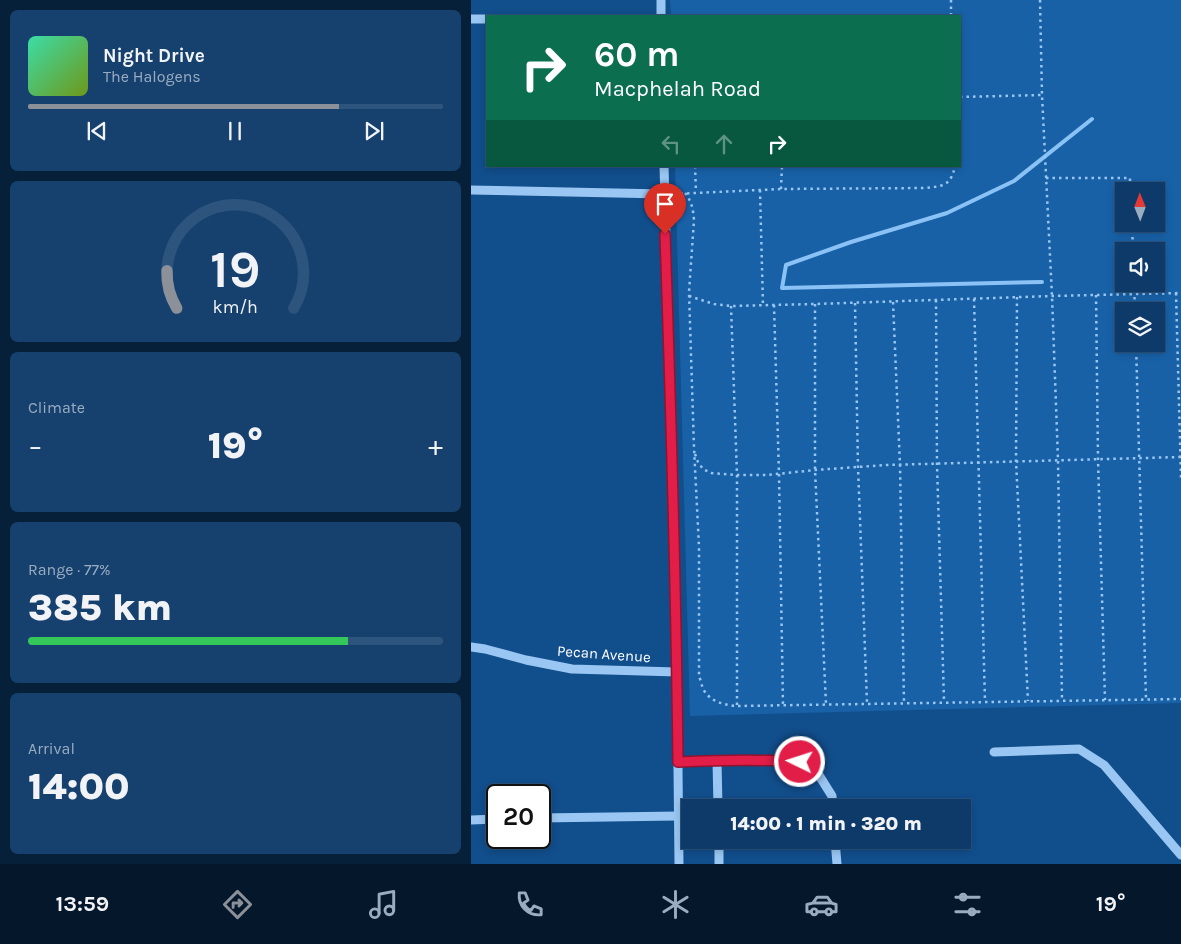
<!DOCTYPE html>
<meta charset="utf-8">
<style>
:root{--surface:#0d3a69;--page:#16416f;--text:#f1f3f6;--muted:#9aadc0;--line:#2d547d;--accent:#8c9099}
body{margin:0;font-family:Karla,sans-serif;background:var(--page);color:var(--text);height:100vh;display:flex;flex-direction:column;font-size:19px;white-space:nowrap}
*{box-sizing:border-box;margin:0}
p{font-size:16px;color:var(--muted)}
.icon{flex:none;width:28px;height:28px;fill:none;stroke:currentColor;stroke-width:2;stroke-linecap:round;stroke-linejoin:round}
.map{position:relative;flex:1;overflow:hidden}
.side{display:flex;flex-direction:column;gap:10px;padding:10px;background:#07203a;width:471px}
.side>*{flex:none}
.hud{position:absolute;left:15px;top:15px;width:475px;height:152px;border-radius:0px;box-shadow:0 2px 8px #0003,0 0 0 1px var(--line);background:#0b6e4f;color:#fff;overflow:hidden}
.needle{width:32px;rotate:359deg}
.controls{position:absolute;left:644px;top:182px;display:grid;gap:10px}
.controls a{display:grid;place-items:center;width:50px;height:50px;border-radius:0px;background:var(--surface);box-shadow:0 2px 8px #0003,0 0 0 1px var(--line);font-size:25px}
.speed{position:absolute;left:15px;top:784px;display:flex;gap:10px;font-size:25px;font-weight:700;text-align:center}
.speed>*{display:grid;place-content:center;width:65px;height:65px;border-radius:50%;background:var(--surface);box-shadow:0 2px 8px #0003,0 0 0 1px var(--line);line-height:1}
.speed .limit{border:2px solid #111;border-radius:8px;background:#fff;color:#111}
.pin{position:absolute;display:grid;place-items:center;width:42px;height:42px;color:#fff;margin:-51px -21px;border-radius:50% 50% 50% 0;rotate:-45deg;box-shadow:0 0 5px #0007}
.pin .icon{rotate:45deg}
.me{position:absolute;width:55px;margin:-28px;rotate:274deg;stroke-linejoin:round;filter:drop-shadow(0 0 4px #0008)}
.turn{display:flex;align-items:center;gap:18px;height:105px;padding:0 25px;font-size:22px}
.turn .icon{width:65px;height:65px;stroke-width:2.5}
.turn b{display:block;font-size:35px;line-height:42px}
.lanes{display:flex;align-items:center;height:48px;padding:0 25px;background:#0003;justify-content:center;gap:25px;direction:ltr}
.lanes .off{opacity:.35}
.big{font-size:38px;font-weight:800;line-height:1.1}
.side .tile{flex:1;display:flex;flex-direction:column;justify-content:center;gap:8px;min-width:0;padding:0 18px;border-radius:8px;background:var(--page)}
.side .dial{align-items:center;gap:0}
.dial svg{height:130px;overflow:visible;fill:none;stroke:var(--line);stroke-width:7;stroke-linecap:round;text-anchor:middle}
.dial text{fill:var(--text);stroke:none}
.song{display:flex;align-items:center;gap:15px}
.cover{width:60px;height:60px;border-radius:8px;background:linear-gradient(135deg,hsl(160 70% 55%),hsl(80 70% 35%))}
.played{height:5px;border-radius:2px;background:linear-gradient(90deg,var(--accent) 75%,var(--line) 75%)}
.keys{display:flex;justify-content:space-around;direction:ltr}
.heat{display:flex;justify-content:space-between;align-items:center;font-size:28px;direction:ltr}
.charge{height:8px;border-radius:4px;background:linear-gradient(90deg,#34c759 77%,var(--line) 0)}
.trip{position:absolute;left:210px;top:799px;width:290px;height:50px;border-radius:0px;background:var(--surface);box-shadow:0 2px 8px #0003,0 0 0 1px var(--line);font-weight:800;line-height:50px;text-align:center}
.tabs{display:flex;height:80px;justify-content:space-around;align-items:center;background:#05172a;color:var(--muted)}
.tabs .icon{width:35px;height:35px}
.tabs .selected{color:var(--accent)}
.tabs b{font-size:22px;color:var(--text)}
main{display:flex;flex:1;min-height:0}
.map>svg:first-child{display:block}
</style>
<main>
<section class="side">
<div class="tile">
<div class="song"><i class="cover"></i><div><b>Night Drive</b><p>The Halogens</p></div></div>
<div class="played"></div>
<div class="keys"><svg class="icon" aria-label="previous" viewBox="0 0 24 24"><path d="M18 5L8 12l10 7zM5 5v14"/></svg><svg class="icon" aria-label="pause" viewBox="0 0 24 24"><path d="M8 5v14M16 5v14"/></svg><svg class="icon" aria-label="next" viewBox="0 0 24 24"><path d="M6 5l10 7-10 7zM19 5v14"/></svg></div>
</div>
<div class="tile dial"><svg viewBox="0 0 100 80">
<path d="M14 69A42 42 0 1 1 86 69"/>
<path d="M14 69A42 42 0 0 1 8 46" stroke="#8c9099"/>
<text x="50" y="56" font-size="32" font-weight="700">19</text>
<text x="50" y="72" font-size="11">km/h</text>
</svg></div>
<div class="tile"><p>Climate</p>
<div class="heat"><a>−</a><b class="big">19°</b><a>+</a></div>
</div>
<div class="tile"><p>Range · 77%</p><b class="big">385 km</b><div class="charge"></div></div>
<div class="tile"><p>Arrival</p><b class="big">14:00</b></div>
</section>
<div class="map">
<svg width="710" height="864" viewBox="0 0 710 864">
<rect width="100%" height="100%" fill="#114e8c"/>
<path fill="#1861a7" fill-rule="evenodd" d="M 199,0 L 710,0 L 710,703 L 219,716 L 204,166 L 489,166 L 489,16 L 200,16 ZM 652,191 L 685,191 L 685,224 L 652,224 ZM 652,251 L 685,251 L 685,284 L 652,284 ZM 652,311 L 685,311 L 685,344 L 652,344 Z"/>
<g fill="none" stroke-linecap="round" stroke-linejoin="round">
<path stroke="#8ac2f5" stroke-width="4" d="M 571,282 L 311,288 L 315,265 L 380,242 L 476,213 L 543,181 L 621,119"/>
<g stroke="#99c6f2" stroke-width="2.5" stroke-dasharray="2.5 4" stroke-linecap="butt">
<path d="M 480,0 L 480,16"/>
<path d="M 569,0 L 571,95"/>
<path d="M 489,97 L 571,95 L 581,296 L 587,460 L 591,700"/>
<path d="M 224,166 L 225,192"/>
<path d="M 575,178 L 659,178 L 659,191"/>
<path d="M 310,189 L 311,166"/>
<path d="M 289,190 L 292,306"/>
<path d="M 214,193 C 221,202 222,209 223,220 L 218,292 L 223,448 L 228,547 L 228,676 C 230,681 231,688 234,692 C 241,702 254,705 266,706 L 710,699"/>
<path d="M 203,194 L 310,189 L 455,188 C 473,186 480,185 484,166"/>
<path d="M 661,224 L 662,251"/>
<path d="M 663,284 L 664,311"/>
<path d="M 705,293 L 710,478"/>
<path d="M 625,295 L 627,459 L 634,700"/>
<path d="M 218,296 L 243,304 L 260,306 L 344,304 L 581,296 L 710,293"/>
<path d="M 546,297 L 545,461 L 557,701"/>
<path d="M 503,299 L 514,701"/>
<path d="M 465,300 L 466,464 L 473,701"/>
<path d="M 422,302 L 429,465 L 433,703"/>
<path d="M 384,303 L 387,467 L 396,703"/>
<path d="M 344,304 L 344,470 L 355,704"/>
<path d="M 303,305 L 308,474 L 312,705"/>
<path d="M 260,306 L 266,475 L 266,706"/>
<path d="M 665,344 L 675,699"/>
<path d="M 224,454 L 227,462 L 232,469 L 240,473 L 266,475 L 296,475 L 344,470 L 415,465 L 710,457"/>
</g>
<g stroke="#99c6f2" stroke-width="9">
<path d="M 190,0 L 190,16"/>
<path d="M 0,19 L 16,19"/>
<path d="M 193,166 L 199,372 L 206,672 L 208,864"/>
<path d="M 0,190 L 193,194"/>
<path d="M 0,647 L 14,649 L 55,660 L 101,669 L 206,672"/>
<path d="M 523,752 L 608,749 L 633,765 L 710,855"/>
<path d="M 246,760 L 247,808"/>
<path d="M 207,762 L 261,760 L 329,762 L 346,772 L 361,796 L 362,808"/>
<path d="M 69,818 L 207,816"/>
<path d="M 0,820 L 26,819"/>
<path d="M 248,840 L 248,864"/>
<path d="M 364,840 L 366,864"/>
</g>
</g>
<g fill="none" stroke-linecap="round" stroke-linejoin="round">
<defs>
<path id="route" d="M 194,234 C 200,410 205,586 207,762 C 248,760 288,759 329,762"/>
</defs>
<use href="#route" stroke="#92132f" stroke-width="12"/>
<use href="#route" stroke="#e11d48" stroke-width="9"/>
</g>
<g text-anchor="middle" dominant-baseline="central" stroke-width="5" stroke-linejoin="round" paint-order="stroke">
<g font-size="15" fill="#fff" stroke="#114e8c">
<text transform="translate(133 654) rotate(4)">Pecan Avenue</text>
</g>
</g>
</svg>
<div class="controls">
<a><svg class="needle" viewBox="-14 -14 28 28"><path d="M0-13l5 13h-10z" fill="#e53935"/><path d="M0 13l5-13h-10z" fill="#9aadc0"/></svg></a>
<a><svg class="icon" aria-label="sound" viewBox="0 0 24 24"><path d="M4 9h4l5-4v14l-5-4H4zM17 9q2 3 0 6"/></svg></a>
<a><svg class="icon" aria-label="layers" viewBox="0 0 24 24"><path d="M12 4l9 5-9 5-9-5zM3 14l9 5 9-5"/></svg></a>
</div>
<div class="speed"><div class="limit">20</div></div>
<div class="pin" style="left:194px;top:234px;background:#d93025"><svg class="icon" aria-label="arrive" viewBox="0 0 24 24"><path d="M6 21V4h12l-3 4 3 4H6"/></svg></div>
<svg class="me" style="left:329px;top:762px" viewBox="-20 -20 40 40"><circle r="17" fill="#e11d48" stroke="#fff" stroke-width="3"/><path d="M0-11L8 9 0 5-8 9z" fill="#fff"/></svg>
<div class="trip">14:00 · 1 min · 320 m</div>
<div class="hud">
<div class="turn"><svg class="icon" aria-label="right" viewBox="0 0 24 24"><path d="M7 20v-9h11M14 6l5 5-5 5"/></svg><div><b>60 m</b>Macphelah Road</div></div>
<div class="lanes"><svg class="icon off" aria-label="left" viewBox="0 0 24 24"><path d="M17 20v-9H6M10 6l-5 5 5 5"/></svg><svg class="icon off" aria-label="ahead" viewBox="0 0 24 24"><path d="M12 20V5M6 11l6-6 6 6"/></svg><svg class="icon" aria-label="right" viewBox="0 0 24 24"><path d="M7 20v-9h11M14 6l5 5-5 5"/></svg></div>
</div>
</div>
</main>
<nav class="tabs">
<b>13:59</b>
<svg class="icon selected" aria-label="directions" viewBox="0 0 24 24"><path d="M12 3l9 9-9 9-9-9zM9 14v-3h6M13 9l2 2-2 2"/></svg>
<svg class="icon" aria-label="music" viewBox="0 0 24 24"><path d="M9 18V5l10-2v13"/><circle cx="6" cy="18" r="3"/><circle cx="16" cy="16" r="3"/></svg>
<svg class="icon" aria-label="phone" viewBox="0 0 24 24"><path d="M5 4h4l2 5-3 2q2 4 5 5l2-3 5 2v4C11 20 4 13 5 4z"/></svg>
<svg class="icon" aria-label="climate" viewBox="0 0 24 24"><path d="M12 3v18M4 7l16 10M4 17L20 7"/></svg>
<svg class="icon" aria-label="car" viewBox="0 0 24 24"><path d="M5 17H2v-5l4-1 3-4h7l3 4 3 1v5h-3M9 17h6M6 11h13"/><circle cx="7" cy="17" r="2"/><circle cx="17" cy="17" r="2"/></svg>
<svg class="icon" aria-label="filters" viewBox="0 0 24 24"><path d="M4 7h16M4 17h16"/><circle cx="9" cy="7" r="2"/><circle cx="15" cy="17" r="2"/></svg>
<b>19°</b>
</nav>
